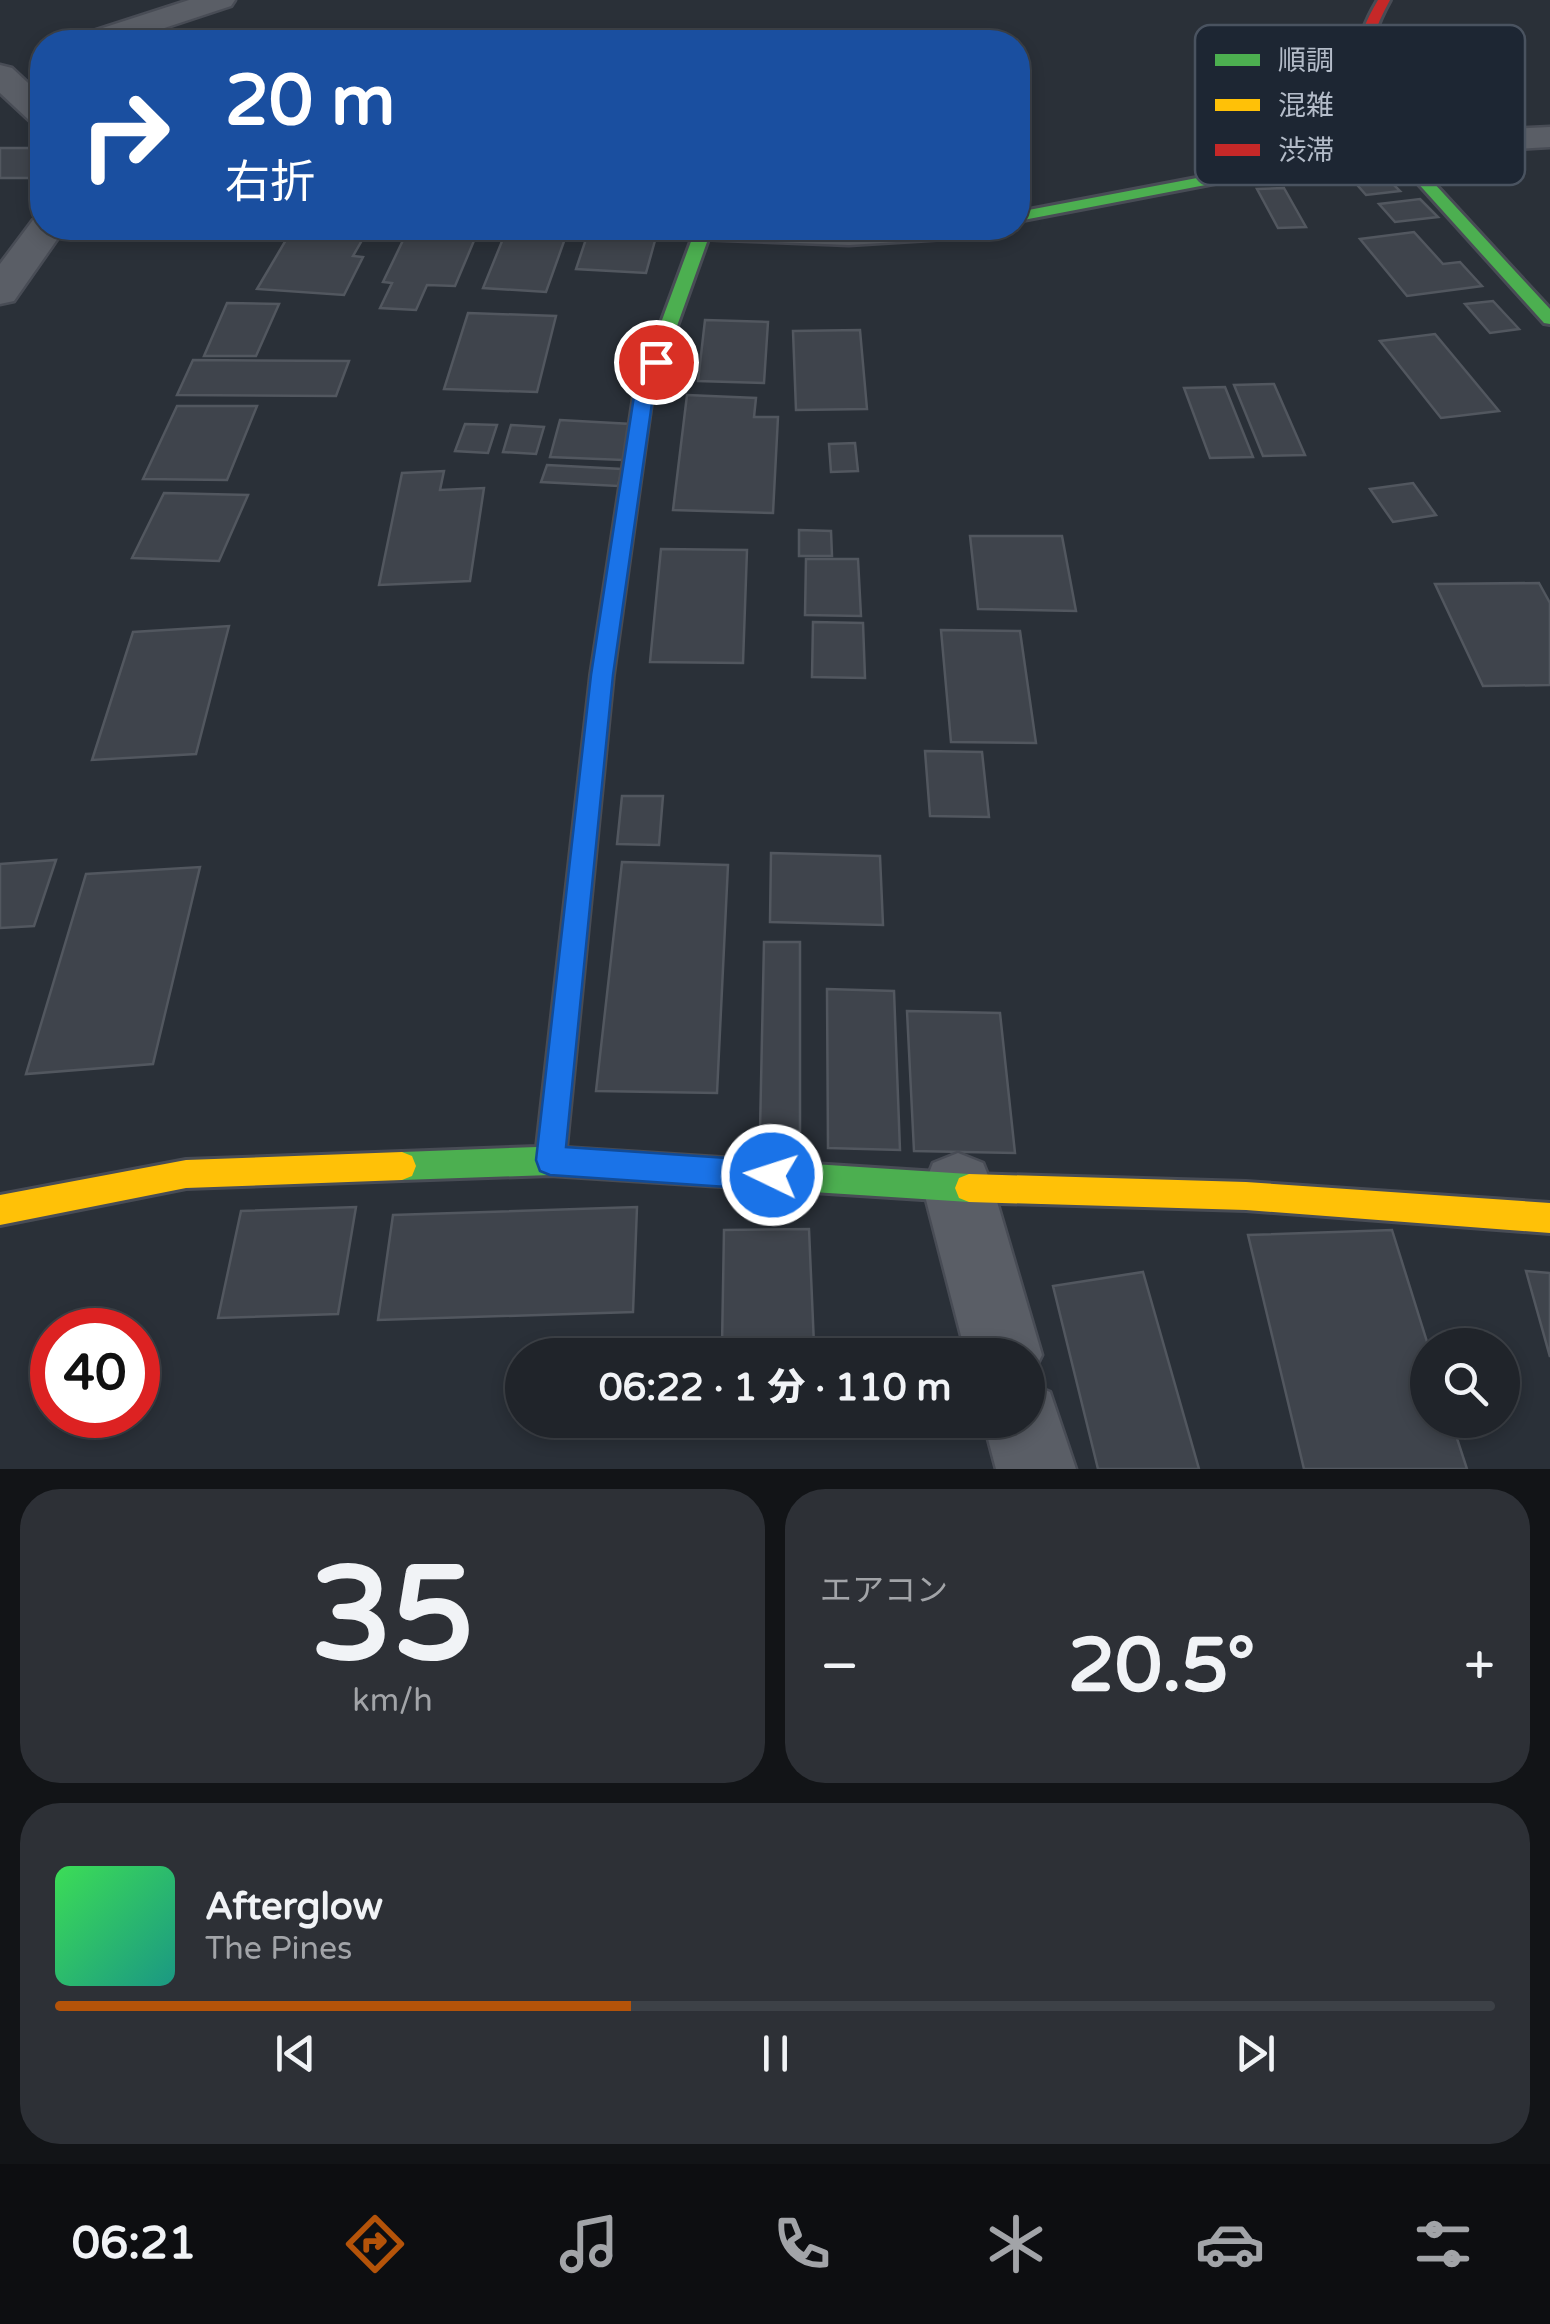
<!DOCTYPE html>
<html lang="ja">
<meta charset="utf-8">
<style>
:root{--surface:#20242a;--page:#2d3036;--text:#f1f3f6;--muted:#a2a4a8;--line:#3d4147;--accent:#b45309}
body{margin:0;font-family:"Varela Round","Noto Sans JP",sans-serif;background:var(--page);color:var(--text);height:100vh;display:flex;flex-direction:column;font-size:38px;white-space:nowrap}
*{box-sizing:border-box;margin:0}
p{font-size:32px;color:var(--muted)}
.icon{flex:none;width:55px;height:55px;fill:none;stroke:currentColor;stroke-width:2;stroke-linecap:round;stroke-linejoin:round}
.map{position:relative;height:1469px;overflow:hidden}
.side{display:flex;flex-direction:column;gap:20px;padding:20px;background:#121417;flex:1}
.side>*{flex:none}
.guide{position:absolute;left:30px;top:30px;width:1000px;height:210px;border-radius:40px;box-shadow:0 5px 15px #0003,0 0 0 2px var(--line);background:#1a4fa0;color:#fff;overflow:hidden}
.buttons{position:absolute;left:1410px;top:1328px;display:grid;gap:20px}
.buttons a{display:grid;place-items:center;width:110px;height:110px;border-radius:50%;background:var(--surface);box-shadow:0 5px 15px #0003,0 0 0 2px var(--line);font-size:50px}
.speed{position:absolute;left:30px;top:1308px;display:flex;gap:20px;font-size:50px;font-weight:700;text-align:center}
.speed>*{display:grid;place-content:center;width:130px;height:130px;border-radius:50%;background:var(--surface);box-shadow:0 5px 15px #0003,0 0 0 2px var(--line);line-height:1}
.speed .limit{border:15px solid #d22;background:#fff;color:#111}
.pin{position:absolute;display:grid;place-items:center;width:85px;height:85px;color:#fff;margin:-42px;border:5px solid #fff;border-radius:50%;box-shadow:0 2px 10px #0007}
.me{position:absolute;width:110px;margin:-55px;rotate:274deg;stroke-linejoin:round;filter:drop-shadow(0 0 8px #0008)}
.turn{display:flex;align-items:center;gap:35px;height:210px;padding:0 30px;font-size:45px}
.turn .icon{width:130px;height:130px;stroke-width:2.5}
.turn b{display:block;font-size:70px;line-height:85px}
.big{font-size:75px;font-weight:800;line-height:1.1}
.side .card{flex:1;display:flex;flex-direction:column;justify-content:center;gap:15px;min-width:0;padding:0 35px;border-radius:40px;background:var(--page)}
.side .dial{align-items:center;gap:0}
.dial b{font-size:130px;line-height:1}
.song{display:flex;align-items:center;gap:30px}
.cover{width:120px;height:120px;border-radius:15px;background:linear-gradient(135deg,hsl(130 70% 55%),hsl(170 70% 35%))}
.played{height:10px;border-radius:5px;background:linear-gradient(90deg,var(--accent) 40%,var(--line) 40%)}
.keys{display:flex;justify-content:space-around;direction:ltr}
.heat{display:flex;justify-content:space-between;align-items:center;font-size:55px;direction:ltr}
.side .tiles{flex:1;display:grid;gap:20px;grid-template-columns:1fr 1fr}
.card:last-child{grid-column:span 2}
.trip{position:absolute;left:505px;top:1338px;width:540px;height:100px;border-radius:50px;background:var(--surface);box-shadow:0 5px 15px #0003,0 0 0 2px var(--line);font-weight:800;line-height:100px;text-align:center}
.tabs{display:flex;height:160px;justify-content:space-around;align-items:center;background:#0d0e11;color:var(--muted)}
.tabs .icon{width:70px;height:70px}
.tabs .selected{color:var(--accent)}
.tabs b{font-size:45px;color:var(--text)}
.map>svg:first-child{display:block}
</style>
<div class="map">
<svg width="1550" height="1469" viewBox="0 0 1550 1469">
<rect width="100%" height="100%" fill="#2a3038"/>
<g fill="#3f444c" stroke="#52575f" stroke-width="2.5">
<path d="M 0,148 L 42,148 L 42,160 L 31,178 L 0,178 Z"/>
<path d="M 1385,176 L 1400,191 L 1366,195 L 1352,179 Z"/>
<path d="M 1284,188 L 1306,227 L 1278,228 L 1257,189 Z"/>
<path d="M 1420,199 L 1438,217 L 1395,222 L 1379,204 Z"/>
<path d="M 293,228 L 369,228 L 353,256 L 363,257 L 344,295 L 257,289 Z"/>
<path d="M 507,229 L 567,233 L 546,292 L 483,288 Z"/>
<path d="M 407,232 L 476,236 L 455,286 L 427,285 L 416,310 L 380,308 L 392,283 L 383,282 Z"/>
<path d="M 1414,232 L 1443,264 L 1460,262 L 1482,286 L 1407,296 L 1360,239 Z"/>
<path d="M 588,233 L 656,237 L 646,273 L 576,269 Z"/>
<path d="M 1493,301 L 1519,329 L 1490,333 L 1465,304 Z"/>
<path d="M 227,303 L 279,304 L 256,356 L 204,356 Z"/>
<path d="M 468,313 L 556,316 L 537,392 L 444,389 Z"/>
<path d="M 705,320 L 768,322 L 764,383 L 698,381 Z"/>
<path d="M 860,330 L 867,409 L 796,410 L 793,331 Z"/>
<path d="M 1435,334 L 1499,411 L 1441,418 L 1380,341 Z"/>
<path d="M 193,360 L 349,361 L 336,396 L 177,395 Z"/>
<path d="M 1274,384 L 1305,455 L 1263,456 L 1234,385 Z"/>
<path d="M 1225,387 L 1253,457 L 1210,458 L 1184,388 Z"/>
<path d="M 687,395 L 756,398 L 754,417 L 778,417 L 773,513 L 673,510 Z"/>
<path d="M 177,406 L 257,406 L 227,480 L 143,479 Z"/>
<path d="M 560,420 L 631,424 L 623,460 L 550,457 Z"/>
<path d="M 465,424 L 497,425 L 488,453 L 455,451 Z"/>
<path d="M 511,425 L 544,427 L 536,454 L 503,452 Z"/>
<path d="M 855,443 L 858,471 L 831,472 L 829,444 Z"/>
<path d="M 547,465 L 622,469 L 618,486 L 541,482 Z"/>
<path d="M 444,471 L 440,490 L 484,488 L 470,581 L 379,585 L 402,473 Z"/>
<path d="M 1413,483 L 1436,515 L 1393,522 L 1370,489 Z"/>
<path d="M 164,493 L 248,495 L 219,561 L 132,558 Z"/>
<path d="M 799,530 L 831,531 L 832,556 L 799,556 Z"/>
<path d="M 970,536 L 1062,536 L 1076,611 L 978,609 Z"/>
<path d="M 661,549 L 747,550 L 743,663 L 650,662 Z"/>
<path d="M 806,559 L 858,559 L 861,616 L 805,615 Z"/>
<path d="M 1539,583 L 1550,603 L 1550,685 L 1483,686 L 1435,584 Z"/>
<path d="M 813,622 L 863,623 L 865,678 L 812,677 Z"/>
<path d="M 229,626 L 196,754 L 92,760 L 133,632 Z"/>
<path d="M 941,630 L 1020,631 L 1036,743 L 951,742 Z"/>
<path d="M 925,751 L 982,752 L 989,817 L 930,816 Z"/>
<path d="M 622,796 L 663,796 L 659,845 L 617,844 Z"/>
<path d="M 771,853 L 880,856 L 883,925 L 770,922 Z"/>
<path d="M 56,860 L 34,926 L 0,928 L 0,864 Z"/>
<path d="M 622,862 L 728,865 L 717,1093 L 596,1091 Z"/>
<path d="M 200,867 L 153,1064 L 26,1074 L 86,874 Z"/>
<path d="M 764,942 L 800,942 L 800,1131 L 760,1131 Z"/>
<path d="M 827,989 L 894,991 L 900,1150 L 828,1148 Z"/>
<path d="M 907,1011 L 1000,1013 L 1015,1153 L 914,1151 Z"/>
<path d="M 356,1207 L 338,1314 L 218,1318 L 241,1211 Z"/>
<path d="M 637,1207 L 633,1312 L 378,1320 L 393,1215 Z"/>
<path d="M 809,1229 L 814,1345 L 722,1346 L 724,1230 Z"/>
<path d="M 1392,1230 L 1428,1345 L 1428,1420 L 1451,1420 L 1467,1469 L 1304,1469 L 1248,1235 Z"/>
<path d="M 1526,1271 L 1550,1273 L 1550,1357 Z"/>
<path d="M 1143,1272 L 1199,1469 L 1098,1469 L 1053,1286 Z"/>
</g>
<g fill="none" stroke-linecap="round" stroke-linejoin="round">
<defs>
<g id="street">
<path d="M 189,0 L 235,0 L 231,6 L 122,42 L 76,42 L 81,35 Z"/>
<path d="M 0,65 L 12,68 L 42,96 L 42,124 L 30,121 L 0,93 Z"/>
<path d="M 1550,127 L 1550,147 L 1391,156 L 1379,152 L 1373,145 L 1379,138 L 1391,134 Z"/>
<path d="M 42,217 L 42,228 L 65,228 L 14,301 L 0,304 L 0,264 L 33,220 Z"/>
<path d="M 679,228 L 964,228 L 958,236 L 945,239 L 849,245 L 698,239 L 685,236 Z"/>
<path d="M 958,1153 L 983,1163 L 993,1188 L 1042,1355 L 1028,1383 L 1028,1355 L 966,1355 L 923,1188 L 933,1163 Z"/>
<path d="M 1028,1383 L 1050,1392 L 1076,1469 L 996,1469 L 983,1420 L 1028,1420 Z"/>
</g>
<g id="fast">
<path d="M 1391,141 L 1396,142 L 1550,309 L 1550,324 L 1544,323 L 1388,150 L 1018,221 L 1018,212 Z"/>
<path d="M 696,228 L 712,228 L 652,396 L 613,675 L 566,1148 L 969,1174 L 979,1178 L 983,1188 L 979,1198 L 969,1202 L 550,1175 L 402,1180 L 392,1176 L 388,1166 L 392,1156 L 402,1152 L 537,1147 L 591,675 L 634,396 Z"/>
</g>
<g id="slow">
<path d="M 402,1152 L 412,1156 L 416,1166 L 412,1176 L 402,1180 L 186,1188 L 0,1225 L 0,1195 L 186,1160 Z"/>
<path d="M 969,1174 L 1246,1182 L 1550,1203 L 1550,1233 L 1246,1210 L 969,1202 L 959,1198 L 955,1188 L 959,1178 Z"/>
</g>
<path id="jam" d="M 1378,0 L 1390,0 C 1358,57 1365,90 1398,145 L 1391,149 C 1380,144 1374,130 1369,119 C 1348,75 1354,40 1378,0 Z"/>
</defs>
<use href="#street" stroke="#484c55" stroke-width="5"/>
<use href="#fast" stroke="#484c55" stroke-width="6"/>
<use href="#slow" stroke="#484c55" stroke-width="6"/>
<use href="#jam" stroke="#484c55" stroke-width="6"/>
<use href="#street" fill="#5a5e66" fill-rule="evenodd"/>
<use href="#fast" fill="#4caf50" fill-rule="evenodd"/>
<use href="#slow" fill="#ffc107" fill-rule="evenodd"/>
<use href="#jam" fill="#c62828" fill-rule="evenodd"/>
</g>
<path fill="#1a73e8" stroke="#114b97" stroke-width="2.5" d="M 656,357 L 665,362 L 653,396 L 613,675 L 566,1147 L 772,1161 L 783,1165 L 787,1175 L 783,1185 L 772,1190 L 550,1175 L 540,1171 L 536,1160 L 591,675 L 634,396 L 647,362 Z"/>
<rect x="1195" y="25" width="330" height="160" rx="15" fill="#1d2633" stroke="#4a5360" stroke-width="2.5"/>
<rect x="1215" y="54" width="45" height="12" fill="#4caf50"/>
<rect x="1215" y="99" width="45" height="12" fill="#ffc107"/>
<rect x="1215" y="144" width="45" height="12" fill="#c62828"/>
<g font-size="28" fill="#b4bcc9">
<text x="1278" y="70">順調</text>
<text x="1278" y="115">混雑</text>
<text x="1278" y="160">渋滞</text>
</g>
</svg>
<div class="buttons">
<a><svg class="icon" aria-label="search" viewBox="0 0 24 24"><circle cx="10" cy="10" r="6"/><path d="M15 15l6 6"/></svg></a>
</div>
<div class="speed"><div class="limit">40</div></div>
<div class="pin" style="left:656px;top:362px;background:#d93025"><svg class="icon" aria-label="arrive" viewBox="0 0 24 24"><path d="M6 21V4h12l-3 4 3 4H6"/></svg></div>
<svg class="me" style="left:772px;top:1175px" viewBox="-20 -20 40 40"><circle r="17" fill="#1a73e8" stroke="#fff" stroke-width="3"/><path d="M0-11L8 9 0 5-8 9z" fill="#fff"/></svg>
<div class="trip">06:22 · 1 分 · 110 m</div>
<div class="guide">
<div class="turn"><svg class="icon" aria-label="right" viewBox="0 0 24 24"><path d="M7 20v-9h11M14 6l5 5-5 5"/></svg><div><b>20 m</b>右折</div></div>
</div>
</div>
<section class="side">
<div class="tiles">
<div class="card dial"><b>35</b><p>km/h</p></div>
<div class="card"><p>エアコン</p>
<div class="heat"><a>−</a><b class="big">20.5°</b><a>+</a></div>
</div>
<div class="card">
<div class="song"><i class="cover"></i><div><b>Afterglow</b><p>The Pines</p></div></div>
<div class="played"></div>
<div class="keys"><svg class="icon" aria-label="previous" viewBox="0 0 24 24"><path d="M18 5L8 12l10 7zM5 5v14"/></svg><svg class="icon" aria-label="pause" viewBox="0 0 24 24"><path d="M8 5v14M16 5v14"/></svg><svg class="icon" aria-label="next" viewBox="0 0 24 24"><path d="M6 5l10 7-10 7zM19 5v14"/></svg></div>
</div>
</div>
</section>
<nav class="tabs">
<b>06:21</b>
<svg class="icon selected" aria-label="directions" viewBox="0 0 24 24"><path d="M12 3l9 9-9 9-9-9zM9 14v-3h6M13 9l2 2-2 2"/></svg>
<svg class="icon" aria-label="music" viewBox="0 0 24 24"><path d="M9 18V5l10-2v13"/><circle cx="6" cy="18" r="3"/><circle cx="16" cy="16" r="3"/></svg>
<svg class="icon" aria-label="phone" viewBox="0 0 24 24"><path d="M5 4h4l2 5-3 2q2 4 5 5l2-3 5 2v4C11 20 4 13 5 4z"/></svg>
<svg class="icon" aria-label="climate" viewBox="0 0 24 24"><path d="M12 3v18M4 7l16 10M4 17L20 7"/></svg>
<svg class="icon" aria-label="car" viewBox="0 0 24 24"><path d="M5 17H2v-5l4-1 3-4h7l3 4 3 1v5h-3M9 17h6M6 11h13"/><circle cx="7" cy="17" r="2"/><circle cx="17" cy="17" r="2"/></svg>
<svg class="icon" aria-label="filters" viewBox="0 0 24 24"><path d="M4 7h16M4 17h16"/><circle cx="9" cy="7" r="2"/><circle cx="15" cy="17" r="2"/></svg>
</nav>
